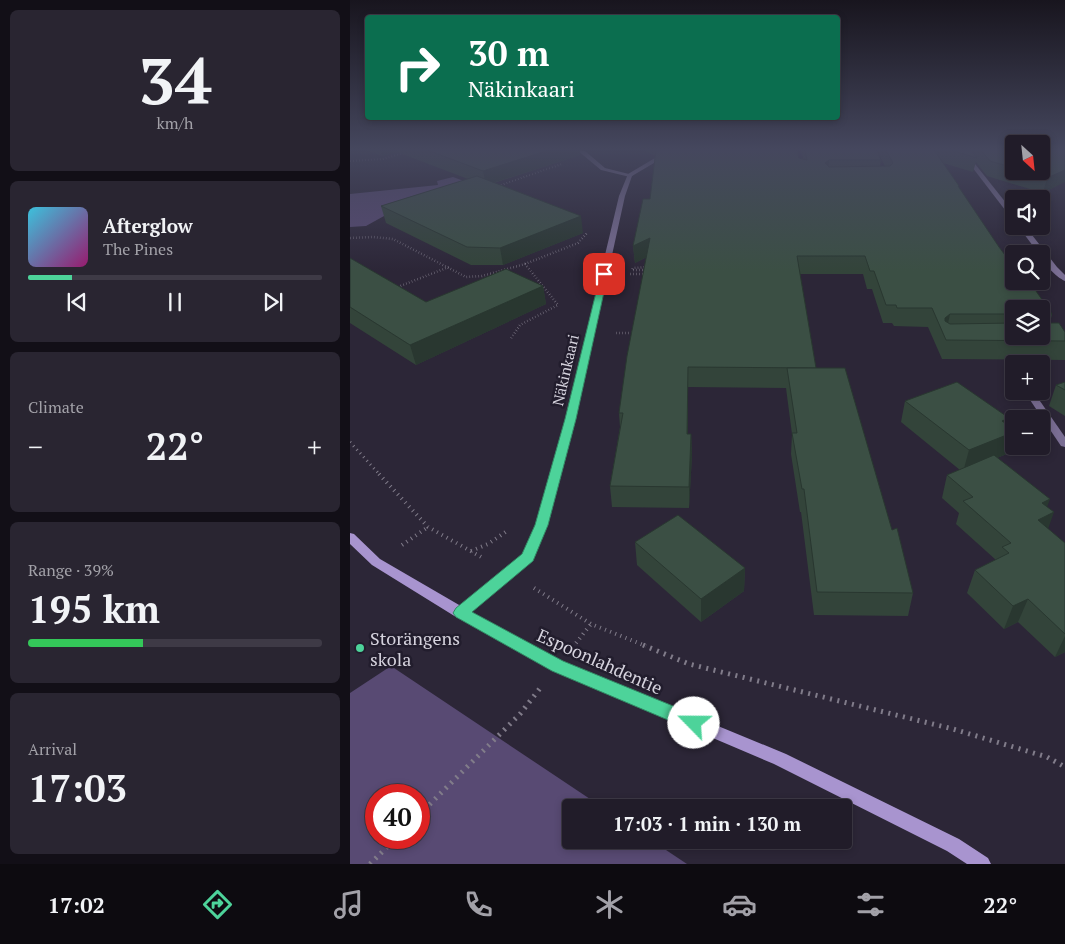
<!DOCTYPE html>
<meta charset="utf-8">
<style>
:root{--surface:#211c29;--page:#292531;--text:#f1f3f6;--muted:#a2a1a8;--line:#3e3a46;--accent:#4dd39a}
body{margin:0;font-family:"PT Serif",serif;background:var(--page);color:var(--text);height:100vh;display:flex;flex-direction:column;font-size:19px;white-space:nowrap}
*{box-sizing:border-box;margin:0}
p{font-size:16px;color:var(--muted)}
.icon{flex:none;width:28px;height:28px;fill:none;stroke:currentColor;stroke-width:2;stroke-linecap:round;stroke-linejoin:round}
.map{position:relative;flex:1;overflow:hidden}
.drawer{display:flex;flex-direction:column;gap:10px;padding:10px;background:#120f17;width:350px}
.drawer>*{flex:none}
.banner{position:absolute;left:15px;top:15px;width:475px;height:105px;border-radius:5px;box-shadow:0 2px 8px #0003,0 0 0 1px var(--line);background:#0b6e4f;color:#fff;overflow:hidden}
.needle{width:32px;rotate:153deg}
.tools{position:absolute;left:655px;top:135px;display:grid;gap:10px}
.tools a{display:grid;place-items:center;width:45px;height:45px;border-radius:5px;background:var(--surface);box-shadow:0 2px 8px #0003,0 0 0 1px var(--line);font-size:25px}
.speed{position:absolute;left:15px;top:784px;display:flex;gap:10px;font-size:25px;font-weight:700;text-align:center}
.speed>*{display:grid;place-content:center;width:65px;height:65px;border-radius:50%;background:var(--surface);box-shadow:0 2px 8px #0003,0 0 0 1px var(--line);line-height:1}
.speed .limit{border:8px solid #d22;background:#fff;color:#111}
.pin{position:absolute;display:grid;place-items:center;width:42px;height:42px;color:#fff;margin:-21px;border-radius:10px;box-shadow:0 2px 8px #0006}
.me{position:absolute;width:55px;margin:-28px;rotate:293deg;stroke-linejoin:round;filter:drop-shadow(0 0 4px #0008)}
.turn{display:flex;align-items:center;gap:18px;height:105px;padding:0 20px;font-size:22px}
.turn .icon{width:65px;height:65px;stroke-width:2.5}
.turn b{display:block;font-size:35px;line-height:42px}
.big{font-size:38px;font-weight:600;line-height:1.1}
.drawer .widget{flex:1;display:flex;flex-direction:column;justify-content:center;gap:8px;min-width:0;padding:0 18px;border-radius:8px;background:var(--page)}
.drawer .dial{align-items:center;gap:0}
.dial b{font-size:65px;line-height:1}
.song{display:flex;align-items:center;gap:15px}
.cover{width:60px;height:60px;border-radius:8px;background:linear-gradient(135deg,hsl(190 70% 55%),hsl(320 70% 35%))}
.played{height:5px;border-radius:2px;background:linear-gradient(90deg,var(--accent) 15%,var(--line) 15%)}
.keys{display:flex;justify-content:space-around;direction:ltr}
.heat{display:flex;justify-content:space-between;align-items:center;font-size:28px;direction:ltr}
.charge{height:8px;border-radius:4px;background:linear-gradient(90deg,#34c759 39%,var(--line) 0)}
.trip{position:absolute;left:212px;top:799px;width:290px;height:50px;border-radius:5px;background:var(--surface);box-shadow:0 2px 8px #0003,0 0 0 1px var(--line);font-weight:600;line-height:50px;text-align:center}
.tabs{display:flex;height:80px;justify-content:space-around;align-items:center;background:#0d0b10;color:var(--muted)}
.tabs .icon{width:35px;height:35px}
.tabs .selected{color:var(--accent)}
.tabs b{font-size:22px;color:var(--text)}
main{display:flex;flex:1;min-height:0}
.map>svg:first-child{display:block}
</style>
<main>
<section class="drawer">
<div class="widget dial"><b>34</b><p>km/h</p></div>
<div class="widget">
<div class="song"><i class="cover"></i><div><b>Afterglow</b><p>The Pines</p></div></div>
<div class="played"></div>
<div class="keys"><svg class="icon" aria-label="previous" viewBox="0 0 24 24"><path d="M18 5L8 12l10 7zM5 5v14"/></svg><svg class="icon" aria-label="pause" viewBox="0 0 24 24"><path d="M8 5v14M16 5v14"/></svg><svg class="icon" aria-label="next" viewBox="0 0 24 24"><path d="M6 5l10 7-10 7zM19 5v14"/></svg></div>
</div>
<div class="widget"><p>Climate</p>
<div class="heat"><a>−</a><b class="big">22°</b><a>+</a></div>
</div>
<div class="widget"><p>Range · 39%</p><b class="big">195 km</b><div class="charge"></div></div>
<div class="widget"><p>Arrival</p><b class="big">17:03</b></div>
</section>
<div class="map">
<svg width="715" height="864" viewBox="0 0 715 864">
<rect width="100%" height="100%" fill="#2c2637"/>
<g fill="#584a73" fill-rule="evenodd">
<path d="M 103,177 L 130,187 L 34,216 L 16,226 L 0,227 L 0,194 L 88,185 L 87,181 Z"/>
<path d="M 41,666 L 252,807 L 221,808 L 221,840 L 301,840 L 337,864 L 0,864 L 0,693 ZM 26,795 L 69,795 L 69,838 L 26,838 Z"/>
</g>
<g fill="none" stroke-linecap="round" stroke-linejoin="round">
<g stroke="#817c8a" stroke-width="2" stroke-dasharray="0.5 2.5" stroke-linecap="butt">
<path d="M 0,161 L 33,159 L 54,153"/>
<path d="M 151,185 L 212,164"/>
<path d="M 236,234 L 238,232"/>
</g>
<g stroke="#817c8a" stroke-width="2.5" stroke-dasharray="0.5 2.5" stroke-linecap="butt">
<path d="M 0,238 L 23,237 L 43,239 L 116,277 L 132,276 L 175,264 L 208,305 L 170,325 L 160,340"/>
<path d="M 175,264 L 228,243 L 237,233"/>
<path d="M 296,270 L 282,270 L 283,268 L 297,267"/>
<path d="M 280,274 L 296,274"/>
<path d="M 45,288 L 99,267"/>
<path d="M 266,333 L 285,333"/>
</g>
<path stroke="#817c8a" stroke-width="3" stroke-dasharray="1 4" stroke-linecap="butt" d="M 0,442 L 30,475"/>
<g stroke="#817c8a" stroke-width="4" stroke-dasharray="1 4.5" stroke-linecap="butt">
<path d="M 29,474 L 78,527 L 133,558"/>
<path d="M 52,545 L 78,527"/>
<path d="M 121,551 L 138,544 L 157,531"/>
<path d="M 184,588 L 241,624 L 296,646"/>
<path d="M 226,643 L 241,624"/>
</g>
<g stroke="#817c8a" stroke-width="5" stroke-dasharray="2 5.5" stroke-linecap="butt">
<path d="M 293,645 L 339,664 L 603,729 L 697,757 L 715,767"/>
<path d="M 69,815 L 170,714 L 191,687"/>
<path d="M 20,864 L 46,838"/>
</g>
<g fill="#7a6e93" fill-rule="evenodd">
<path d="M 227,150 L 235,151 L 255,168 L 283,175 L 280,177 L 251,170 Z"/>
<path d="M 674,391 L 683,391 L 715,437 L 715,447 L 711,446 Z"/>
</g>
<g fill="#7a6e93" fill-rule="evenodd">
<path d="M 609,150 L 614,150 L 664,213 L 664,220 L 662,219 Z"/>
<path d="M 318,155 L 321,157 L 320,158 L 309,160 L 282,176 L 275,196 L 226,419 L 198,525 L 182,560 L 116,617 L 111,618 L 106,617 L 104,613 L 106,609 L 173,554 L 186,525 L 216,419 L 269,196 L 278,174 L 305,158 Z"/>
<path d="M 668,226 L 675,226 L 707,267 L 715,275 L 715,281 C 706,277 693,264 691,254 L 689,254 Z"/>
</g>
<path fill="#a894cf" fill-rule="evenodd" d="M 0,533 L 4,534 L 30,559 L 116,609 L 213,662 L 436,754 L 609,839 L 638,858 L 641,864 L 617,864 L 597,851 L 424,764 L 203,670 L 106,617 L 22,565 L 0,544 Z"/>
</g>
<g fill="#33443a" fill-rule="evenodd">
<path d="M 16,150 L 230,150 L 230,155 L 144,183 L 233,233 L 153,265 L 121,265 L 36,223 L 31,206 L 118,179 L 47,152 L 32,156 Z"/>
<path d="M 294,150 L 447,150 L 449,158 L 453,159 L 451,150 L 664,150 L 664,171 L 691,171 L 715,150 L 693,193 L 637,176 L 626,162 L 623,172 L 593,163 L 609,186 L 609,188 L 664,281 L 702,314 L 700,323 L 715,332 L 715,360 L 592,359 L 578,327 L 544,326 L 542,323 L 533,323 L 522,289 L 517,289 L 513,274 L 450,274 L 466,368 L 542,530 L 563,593 L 558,616 L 464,615 L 451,512 L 450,512 L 441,454 L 442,434 L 436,388 L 338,387 L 338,434 L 341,434 L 342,455 L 339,508 L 262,507 L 260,486 L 270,427 L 269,413 L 297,257 L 285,263 L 283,246 L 300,199 L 305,156 ZM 530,157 L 535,166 L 530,166 L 531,160 ZM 664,309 L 691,309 L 691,336 L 664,336 Z"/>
<path d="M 0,258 L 76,302 L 193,286 L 196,304 L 66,365 L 0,323 Z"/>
<path d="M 715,382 L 715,416 L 699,406 L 706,385 Z"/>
<path d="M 555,401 L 657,425 L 664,429 L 664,438 L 659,453 L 647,458 L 697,507 L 698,529 L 715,543 L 715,652 L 705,657 L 668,622 L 654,629 L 617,593 L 625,570 L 646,560 L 606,524 L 609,513 L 592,498 L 597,475 L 610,470 L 551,422 Z"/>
<path d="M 285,542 L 395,568 L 394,591 L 351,622 L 287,565 Z"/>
</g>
<g fill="#293730">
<path d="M 30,150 L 47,150 L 47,152 L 32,156 Z"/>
<path d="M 199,150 L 230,150 L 230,155 L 136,185 L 133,171 Z"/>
<path d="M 479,160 L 478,174 L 475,163 Z"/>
<path d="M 715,170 L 715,182 L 693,193 L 697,178 Z"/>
<path d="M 231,216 L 233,233 L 153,265 L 150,248 Z"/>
<path d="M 300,238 L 301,255 L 285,263 L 283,246 Z"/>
<path d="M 193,286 L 196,304 L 66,365 L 60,345 Z"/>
<path d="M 600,314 L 596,333 L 595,318 Z"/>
<path d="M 338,367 L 338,455 L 337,434 Z"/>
<path d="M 659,418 L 654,436 L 664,432 L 664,438 L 659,453 L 613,472 L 619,450 L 652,421 Z"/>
<path d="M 341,434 L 342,455 L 339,508 L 339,487 Z"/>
<path d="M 700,499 L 693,518 L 704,512 L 696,535 L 679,542 L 692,503 Z"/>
<path d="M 395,568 L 394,591 L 351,622 L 351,599 Z"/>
<path d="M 678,599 L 668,622 L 654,629 L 663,606 Z"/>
<path d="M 715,636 L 715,652 L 705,657 Z"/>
</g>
<g fill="#3b4f44" stroke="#293730">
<path d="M 77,150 L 199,150 L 133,171 Z"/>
<path d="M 306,150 L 447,150 L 449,158 L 457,160 L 455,150 L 527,150 L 531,160 L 479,160 L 475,163 L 479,167 L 540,166 L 543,163 L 536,150 L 584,150 L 609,186 L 608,186 L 649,247 L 664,267 L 664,281 L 679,281 L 702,314 L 691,314 L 691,309 L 664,309 L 664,314 L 600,314 L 595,318 L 595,321 L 600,324 L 664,323 L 664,336 L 691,336 L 691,323 L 709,323 L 715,332 L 715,341 L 596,340 L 582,308 L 547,308 L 546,305 L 536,305 L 524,271 L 520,271 L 515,256 L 447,256 L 466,368 L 338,367 L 337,434 L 341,434 L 339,487 L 260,486 L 273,413 L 269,413 L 277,356 L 300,238 L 283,246 L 293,199 L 300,199 Z"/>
<path d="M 601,150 L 621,150 L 627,158 Z"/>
<path d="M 631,150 L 664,150 L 664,168 L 640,161 Z"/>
<path d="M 691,150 L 715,150 L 715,170 L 697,178 L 675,171 L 691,171 Z"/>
<path d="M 127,176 L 231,216 L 150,248 L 117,247 L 31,206 Z"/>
<path d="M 0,258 L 76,302 L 156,269 L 193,286 L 60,345 L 0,307 Z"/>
<path d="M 437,368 L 495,368 L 542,530 L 547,528 L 563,593 L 467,592 L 454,489 L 452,489 L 442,433 L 447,433 Z"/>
<path d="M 607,382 L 659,418 L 652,421 L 664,429 L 664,432 L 619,450 L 555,401 Z"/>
<path d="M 715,382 L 715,390 L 706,385 Z"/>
<path d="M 644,455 L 700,499 L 692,503 L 704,512 L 688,520 L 715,543 L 715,634 L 678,599 L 663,606 L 625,570 L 659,553 L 652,547 L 661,543 L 613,501 L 623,497 L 597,475 Z"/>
<path d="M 328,515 L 395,568 L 351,599 L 285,542 Z"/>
</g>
<linearGradient id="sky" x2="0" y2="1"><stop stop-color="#18151e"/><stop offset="0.55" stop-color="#45475e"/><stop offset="1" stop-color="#45475e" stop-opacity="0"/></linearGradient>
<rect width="715" height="271" fill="url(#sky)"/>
<path fill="#4dd39a" stroke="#328964" d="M 251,272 L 258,274 L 226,419 L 198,525 L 183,561 L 122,612 L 213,661 L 350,717 L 353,723 L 350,729 L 344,731 L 202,671 L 106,617 L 103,613 L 106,608 L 172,554 L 185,525 L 215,419 Z"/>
<circle fill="#4dd39a" stroke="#221d2d" stroke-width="2" cx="10" cy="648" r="5"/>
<g text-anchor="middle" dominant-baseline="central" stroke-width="5" stroke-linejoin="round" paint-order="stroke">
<g font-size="15" fill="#d5d2dd" stroke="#221d2d">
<text transform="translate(215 370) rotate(-77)">Näkinkaari</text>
</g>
<g font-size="18" fill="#d5d2dd" stroke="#221d2d" text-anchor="start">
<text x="20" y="638">Storängens<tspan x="20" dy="21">skola</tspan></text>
</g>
<g font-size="18" fill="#d5d2dd" stroke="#221d2d">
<text transform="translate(250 661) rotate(24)">Espoonlahdentie</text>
</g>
</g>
</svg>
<div class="tools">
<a><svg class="needle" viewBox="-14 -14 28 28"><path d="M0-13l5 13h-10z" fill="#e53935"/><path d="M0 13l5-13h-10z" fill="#a2a1a8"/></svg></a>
<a><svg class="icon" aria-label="sound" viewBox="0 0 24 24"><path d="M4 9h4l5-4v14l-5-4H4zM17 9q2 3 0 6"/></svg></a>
<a><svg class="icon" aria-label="search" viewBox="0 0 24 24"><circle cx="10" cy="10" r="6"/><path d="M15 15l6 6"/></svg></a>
<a><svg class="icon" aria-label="layers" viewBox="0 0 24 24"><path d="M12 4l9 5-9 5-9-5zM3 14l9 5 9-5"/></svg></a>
<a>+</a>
<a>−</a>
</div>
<div class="speed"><div class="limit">40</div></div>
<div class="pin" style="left:254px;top:274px;background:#d93025"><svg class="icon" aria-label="arrive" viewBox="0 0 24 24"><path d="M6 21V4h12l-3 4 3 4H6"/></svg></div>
<svg class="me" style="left:344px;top:723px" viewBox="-20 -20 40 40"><circle r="19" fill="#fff"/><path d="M0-13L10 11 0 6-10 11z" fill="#4dd39a"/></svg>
<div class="trip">17:03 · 1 min · 130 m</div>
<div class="banner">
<div class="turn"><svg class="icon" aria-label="right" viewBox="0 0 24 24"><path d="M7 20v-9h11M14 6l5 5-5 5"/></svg><div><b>30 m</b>Näkinkaari</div></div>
</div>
</div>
</main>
<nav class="tabs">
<b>17:02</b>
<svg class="icon selected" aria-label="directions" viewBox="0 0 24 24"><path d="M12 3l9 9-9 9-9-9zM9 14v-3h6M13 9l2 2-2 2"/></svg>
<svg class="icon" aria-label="music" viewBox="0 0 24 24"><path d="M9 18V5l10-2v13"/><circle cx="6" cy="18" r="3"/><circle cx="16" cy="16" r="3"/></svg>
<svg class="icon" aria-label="phone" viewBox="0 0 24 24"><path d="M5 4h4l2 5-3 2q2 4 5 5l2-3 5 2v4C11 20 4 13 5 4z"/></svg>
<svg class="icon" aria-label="climate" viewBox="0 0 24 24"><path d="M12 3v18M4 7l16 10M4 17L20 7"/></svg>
<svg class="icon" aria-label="car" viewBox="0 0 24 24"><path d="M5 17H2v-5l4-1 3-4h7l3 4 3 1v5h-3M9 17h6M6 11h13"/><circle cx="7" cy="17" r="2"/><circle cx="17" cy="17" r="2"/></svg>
<svg class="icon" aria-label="filters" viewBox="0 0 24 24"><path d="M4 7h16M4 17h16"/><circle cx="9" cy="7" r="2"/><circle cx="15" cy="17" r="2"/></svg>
<b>22°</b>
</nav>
